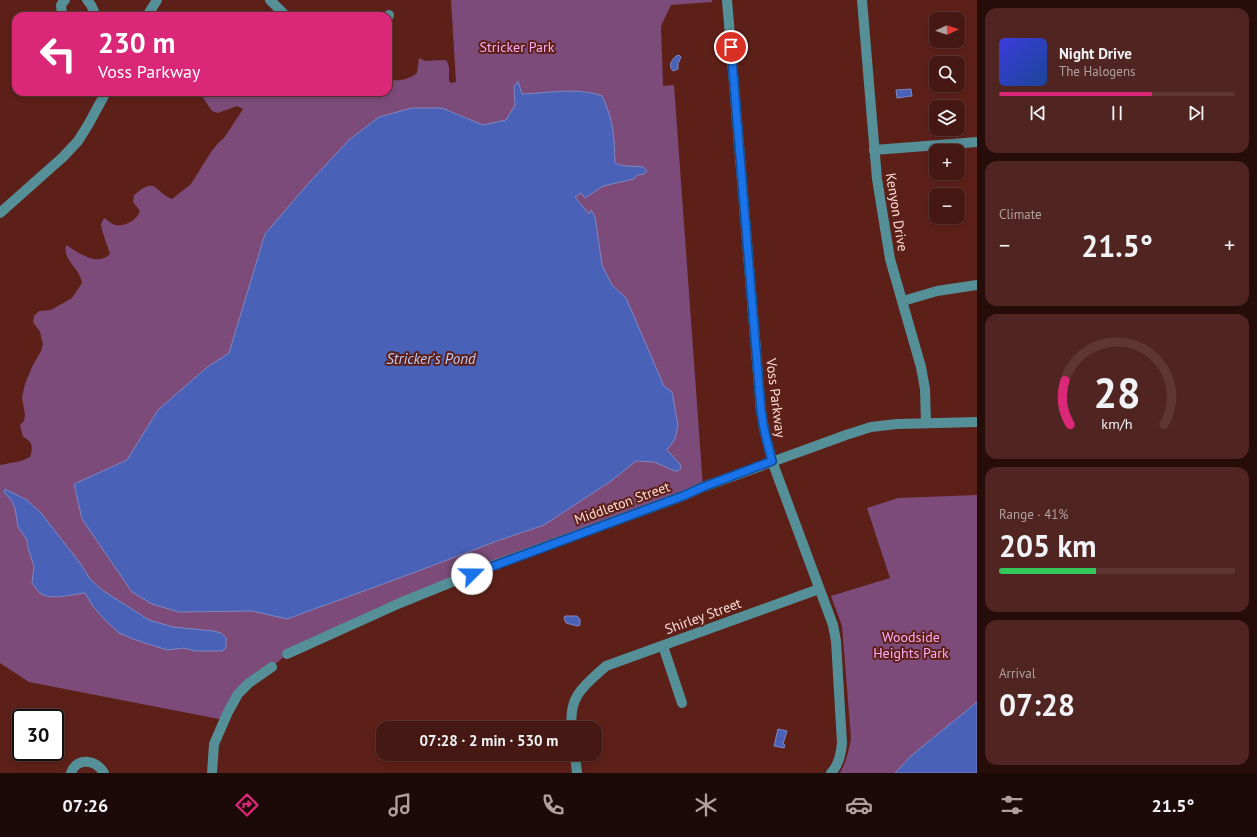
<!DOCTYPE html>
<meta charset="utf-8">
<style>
:root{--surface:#461813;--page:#502521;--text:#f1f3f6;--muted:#b0a0a0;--line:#5e3733;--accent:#db2777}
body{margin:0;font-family:"PT Sans",sans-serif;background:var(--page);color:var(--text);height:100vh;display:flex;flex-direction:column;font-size:15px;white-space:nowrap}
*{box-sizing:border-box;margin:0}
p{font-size:13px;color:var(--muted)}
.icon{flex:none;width:22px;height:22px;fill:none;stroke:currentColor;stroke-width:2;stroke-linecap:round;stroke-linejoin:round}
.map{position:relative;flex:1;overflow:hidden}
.drawer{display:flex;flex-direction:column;gap:8px;padding:8px;background:#260d0a;width:280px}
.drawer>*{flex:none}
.top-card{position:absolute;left:12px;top:12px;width:380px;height:84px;border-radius:12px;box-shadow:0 2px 6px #0003,0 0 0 1px var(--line);background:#db2777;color:#fff;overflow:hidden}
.needle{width:26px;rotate:87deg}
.controls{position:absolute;left:929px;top:12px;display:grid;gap:8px}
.controls a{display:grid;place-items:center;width:36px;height:36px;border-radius:8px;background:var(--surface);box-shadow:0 2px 6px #0003,0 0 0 1px var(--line);font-size:20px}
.speed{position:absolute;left:12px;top:709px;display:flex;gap:8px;font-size:20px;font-weight:700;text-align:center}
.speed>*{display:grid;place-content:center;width:52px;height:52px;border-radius:50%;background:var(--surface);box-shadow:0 2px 6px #0003,0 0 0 1px var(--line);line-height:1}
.speed .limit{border:2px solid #111;border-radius:6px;background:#fff;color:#111}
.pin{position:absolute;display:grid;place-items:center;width:34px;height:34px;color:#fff;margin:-17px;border:2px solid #fff;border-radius:50%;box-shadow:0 1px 4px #0007}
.me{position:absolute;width:44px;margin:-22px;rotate:68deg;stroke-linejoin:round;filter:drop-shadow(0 0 3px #0008)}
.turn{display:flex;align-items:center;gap:14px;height:84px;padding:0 20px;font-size:18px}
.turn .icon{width:52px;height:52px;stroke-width:2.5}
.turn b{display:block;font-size:28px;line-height:34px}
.big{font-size:30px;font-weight:700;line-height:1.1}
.drawer .tile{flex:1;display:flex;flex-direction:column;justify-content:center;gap:6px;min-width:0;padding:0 14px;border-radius:12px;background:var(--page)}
.drawer .dial{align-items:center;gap:0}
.dial svg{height:104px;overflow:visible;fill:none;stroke:var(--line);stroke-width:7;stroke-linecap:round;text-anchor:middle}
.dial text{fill:var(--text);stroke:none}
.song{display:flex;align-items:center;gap:12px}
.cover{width:48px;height:48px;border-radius:6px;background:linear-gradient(135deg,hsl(240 70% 55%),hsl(220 70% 35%))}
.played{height:4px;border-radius:2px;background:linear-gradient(90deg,var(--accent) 65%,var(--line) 65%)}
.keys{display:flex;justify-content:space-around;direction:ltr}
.heat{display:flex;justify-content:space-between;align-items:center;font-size:22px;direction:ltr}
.charge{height:6px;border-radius:3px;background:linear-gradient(90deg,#34c759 41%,var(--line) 0)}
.trip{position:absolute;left:376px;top:721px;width:226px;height:40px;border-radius:12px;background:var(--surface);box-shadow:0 2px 6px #0003,0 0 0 1px var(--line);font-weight:700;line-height:40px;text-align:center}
.tab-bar{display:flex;height:64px;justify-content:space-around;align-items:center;background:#1c0a08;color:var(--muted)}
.tab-bar .icon{width:28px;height:28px}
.tab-bar .selected{color:var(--accent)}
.tab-bar b{font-size:18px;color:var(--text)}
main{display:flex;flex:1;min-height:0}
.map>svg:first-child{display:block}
</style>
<main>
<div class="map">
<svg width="977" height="773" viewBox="0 0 977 773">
<rect width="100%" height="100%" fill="#5d2019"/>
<g fill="#7c4b79">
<path d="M 451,0 L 712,0 L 712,2 L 671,5 L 661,26 L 663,86 L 674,85 L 703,487 L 486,568 L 287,654 L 265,673 L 249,683 L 224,720 L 29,682 L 0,663 L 0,465 L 21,461 L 30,457 C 33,448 33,441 23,437 L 20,425 L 24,421 L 25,415 L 22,397 L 25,384 L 32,367 L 41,351 L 43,344 L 40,332 L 33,322 L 34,316 L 39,311 L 51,310 L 72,298 L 82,283 C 79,266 63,262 66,245 C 79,253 97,267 110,254 L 102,230 L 101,224 L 104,218 C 107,220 112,224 115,225 C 125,227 137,220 140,211 L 133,202 L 134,195 C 157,176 153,191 172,199 L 191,184 L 211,152 L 219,142 L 224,138 L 243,109 L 237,106 L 218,113 L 212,111 L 199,92 L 243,92 L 246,95 L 259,97 L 284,92 L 388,92 L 388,80 C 399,81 408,80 417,73 L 419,58 L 425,61 L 444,60 L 447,61 L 449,67 L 449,81 L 451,83 L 456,82 Z"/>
<path d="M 977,495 L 977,773 L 840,773 C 846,762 849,751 851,738 L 842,626 L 831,596 L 890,578 L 867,508 L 898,498 Z"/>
</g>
<g fill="#4961b7" stroke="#7f86c1">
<path d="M 679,55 L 681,57 L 678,64 L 678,69 L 673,71 C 668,67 671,60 676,56 Z"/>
<path d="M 518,81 L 522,94 C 548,93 578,87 602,96 C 614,121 614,136 615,163 C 627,168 631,165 643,167 L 647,171 L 644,174 L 637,175 L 634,179 L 603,186 L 585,198 L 581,193 L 575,197 L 589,214 L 591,210 L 595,217 L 602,265 L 612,285 L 626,298 L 664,386 L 672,392 L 678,425 L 675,439 L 667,450 L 680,464 L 681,468 L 678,471 L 675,471 L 654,462 L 636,461 L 611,481 L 544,525 L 497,541 L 405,576 L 287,619 L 252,611 L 179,612 L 152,604 L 132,592 L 82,519 L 74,484 L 127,460 L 158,410 L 206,368 L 229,353 L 265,234 L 307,185 L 350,139 L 379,117 L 412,108 L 442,108 L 483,125 L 506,120 L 515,105 L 514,87 Z"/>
<path d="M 911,89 L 912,96 L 897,98 L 896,90 Z"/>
<path d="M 5,489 L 27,500 L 41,513 L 80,563 L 90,579 L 102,590 L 149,620 L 173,627 L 214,631 L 221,633 L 226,638 L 226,648 L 222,651 L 195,651 L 184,648 L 167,650 L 133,639 L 119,633 L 103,618 L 92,605 L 85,593 C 74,594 49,601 40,593 C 37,591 35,586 32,583 L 34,566 L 28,548 L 27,540 L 18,527 L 15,508 L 11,500 L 4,492 Z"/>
<path d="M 565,616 L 577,616 L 580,619 L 580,625 L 577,626 L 566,623 L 564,618 Z"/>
<path d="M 977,702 L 977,773 L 895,773 L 912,755 Z"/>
<path d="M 778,729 L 787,731 L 783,744 L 785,745 L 784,748 L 774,746 Z"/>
</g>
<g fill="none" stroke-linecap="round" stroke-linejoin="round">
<g stroke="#558f98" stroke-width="10">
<path d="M 87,0 L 91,5 L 96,16"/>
<path d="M 270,0 L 286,16"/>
<path d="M 727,0 L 761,411 L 764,429 L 772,461 L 833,625 L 836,641 L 842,743 C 841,754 839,765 831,773"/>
<path d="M 862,0 L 877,179 L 890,259 L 921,367 L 925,389 L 926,423"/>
<path d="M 62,16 L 61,5 L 65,0"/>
<path d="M 147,16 L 157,0"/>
<path d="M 388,17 L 389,15"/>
<path d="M 874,150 L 977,142"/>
<path d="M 0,213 L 63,157 L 78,141 L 88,125 L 106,92"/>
<path d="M 903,301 L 937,291 L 977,285"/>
<path d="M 663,646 L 682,703"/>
<path d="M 287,654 L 400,603 L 486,568 L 683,496 L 703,487 L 846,435 L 871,427 L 897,424 L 977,422"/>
<path d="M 572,728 C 568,696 584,686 606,666 L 819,589"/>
<path d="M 575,754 L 577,773"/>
<path d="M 71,773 C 77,756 96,760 104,773"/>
<path d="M 212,773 L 214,744 L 228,712 L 238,694 L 249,683 L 272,667"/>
</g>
</g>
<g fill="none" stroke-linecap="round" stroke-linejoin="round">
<defs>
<path id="route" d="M 472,574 L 683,496 L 703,487 L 772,461 L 764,429 L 761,411 L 731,47"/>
</defs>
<use href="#route" stroke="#114b97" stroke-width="10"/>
<use href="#route" stroke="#1a73e8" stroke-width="7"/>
</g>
<g text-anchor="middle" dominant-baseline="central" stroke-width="4" stroke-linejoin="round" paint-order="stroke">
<g font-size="14" fill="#feacf8" stroke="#5d2019">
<text x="517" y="47">Stricker Park</text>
<text x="911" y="637">Woodside<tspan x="911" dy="16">Heights Park</tspan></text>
</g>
<g font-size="14" fill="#fcdcd7" stroke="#5d2019">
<text transform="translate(897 212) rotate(81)">Kenyon Drive</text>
<text transform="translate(776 398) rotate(83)">Voss Parkway</text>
<text transform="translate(622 503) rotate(-20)">Middleton Street</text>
<text transform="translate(703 616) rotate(-20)">Shirley Street</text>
</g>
<g font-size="15" font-style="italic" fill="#bccdfb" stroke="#5d2019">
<text x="431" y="358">Stricker's Pond</text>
</g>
</g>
</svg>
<div class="controls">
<a><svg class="needle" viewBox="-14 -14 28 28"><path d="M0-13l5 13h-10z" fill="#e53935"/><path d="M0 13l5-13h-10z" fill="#b0a0a0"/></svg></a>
<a><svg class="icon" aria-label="search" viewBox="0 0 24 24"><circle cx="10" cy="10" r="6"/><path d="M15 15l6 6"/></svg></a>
<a><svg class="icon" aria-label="layers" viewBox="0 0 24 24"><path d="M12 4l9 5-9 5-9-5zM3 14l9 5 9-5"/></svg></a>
<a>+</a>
<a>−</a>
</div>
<div class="speed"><div class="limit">30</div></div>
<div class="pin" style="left:731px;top:47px;background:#d93025"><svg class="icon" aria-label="arrive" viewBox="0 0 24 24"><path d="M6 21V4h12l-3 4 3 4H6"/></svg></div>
<svg class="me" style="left:472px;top:574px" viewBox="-20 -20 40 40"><circle r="19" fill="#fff"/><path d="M0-13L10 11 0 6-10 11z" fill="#1a73e8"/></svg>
<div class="trip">07:28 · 2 min · 530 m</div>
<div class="top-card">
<div class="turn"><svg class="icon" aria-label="left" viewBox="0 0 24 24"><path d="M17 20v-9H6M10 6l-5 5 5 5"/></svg><div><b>230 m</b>Voss Parkway</div></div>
</div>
</div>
<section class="drawer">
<div class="tile">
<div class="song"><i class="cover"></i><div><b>Night Drive</b><p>The Halogens</p></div></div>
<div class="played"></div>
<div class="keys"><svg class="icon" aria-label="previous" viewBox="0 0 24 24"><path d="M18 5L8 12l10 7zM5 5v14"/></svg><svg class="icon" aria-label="pause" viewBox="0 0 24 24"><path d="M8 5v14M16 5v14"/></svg><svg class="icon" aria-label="next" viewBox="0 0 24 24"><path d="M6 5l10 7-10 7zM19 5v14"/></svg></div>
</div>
<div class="tile"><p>Climate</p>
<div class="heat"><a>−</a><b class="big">21.5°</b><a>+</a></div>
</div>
<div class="tile dial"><svg viewBox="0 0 100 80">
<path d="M14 69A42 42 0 1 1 86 69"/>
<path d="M14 69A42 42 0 0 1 10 35" stroke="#db2777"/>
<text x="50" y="56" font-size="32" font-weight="700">28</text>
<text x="50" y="72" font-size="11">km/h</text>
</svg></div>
<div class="tile"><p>Range · 41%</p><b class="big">205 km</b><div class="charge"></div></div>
<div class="tile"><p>Arrival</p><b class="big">07:28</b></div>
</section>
</main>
<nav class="tab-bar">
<b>07:26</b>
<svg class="icon selected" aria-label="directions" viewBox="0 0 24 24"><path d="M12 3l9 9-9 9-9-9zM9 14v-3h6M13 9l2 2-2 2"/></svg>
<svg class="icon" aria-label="music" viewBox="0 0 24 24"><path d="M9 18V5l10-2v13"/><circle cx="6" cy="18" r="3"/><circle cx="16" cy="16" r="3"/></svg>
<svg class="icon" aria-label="phone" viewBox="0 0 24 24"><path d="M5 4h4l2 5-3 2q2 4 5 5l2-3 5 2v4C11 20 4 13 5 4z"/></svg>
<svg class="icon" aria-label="climate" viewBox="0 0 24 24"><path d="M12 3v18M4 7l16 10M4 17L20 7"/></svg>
<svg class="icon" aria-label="car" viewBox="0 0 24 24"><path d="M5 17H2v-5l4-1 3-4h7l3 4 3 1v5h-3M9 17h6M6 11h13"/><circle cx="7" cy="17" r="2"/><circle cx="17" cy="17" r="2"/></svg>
<svg class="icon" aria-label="filters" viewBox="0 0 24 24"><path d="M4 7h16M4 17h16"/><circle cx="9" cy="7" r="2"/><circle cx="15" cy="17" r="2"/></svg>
<b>21.5°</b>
</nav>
